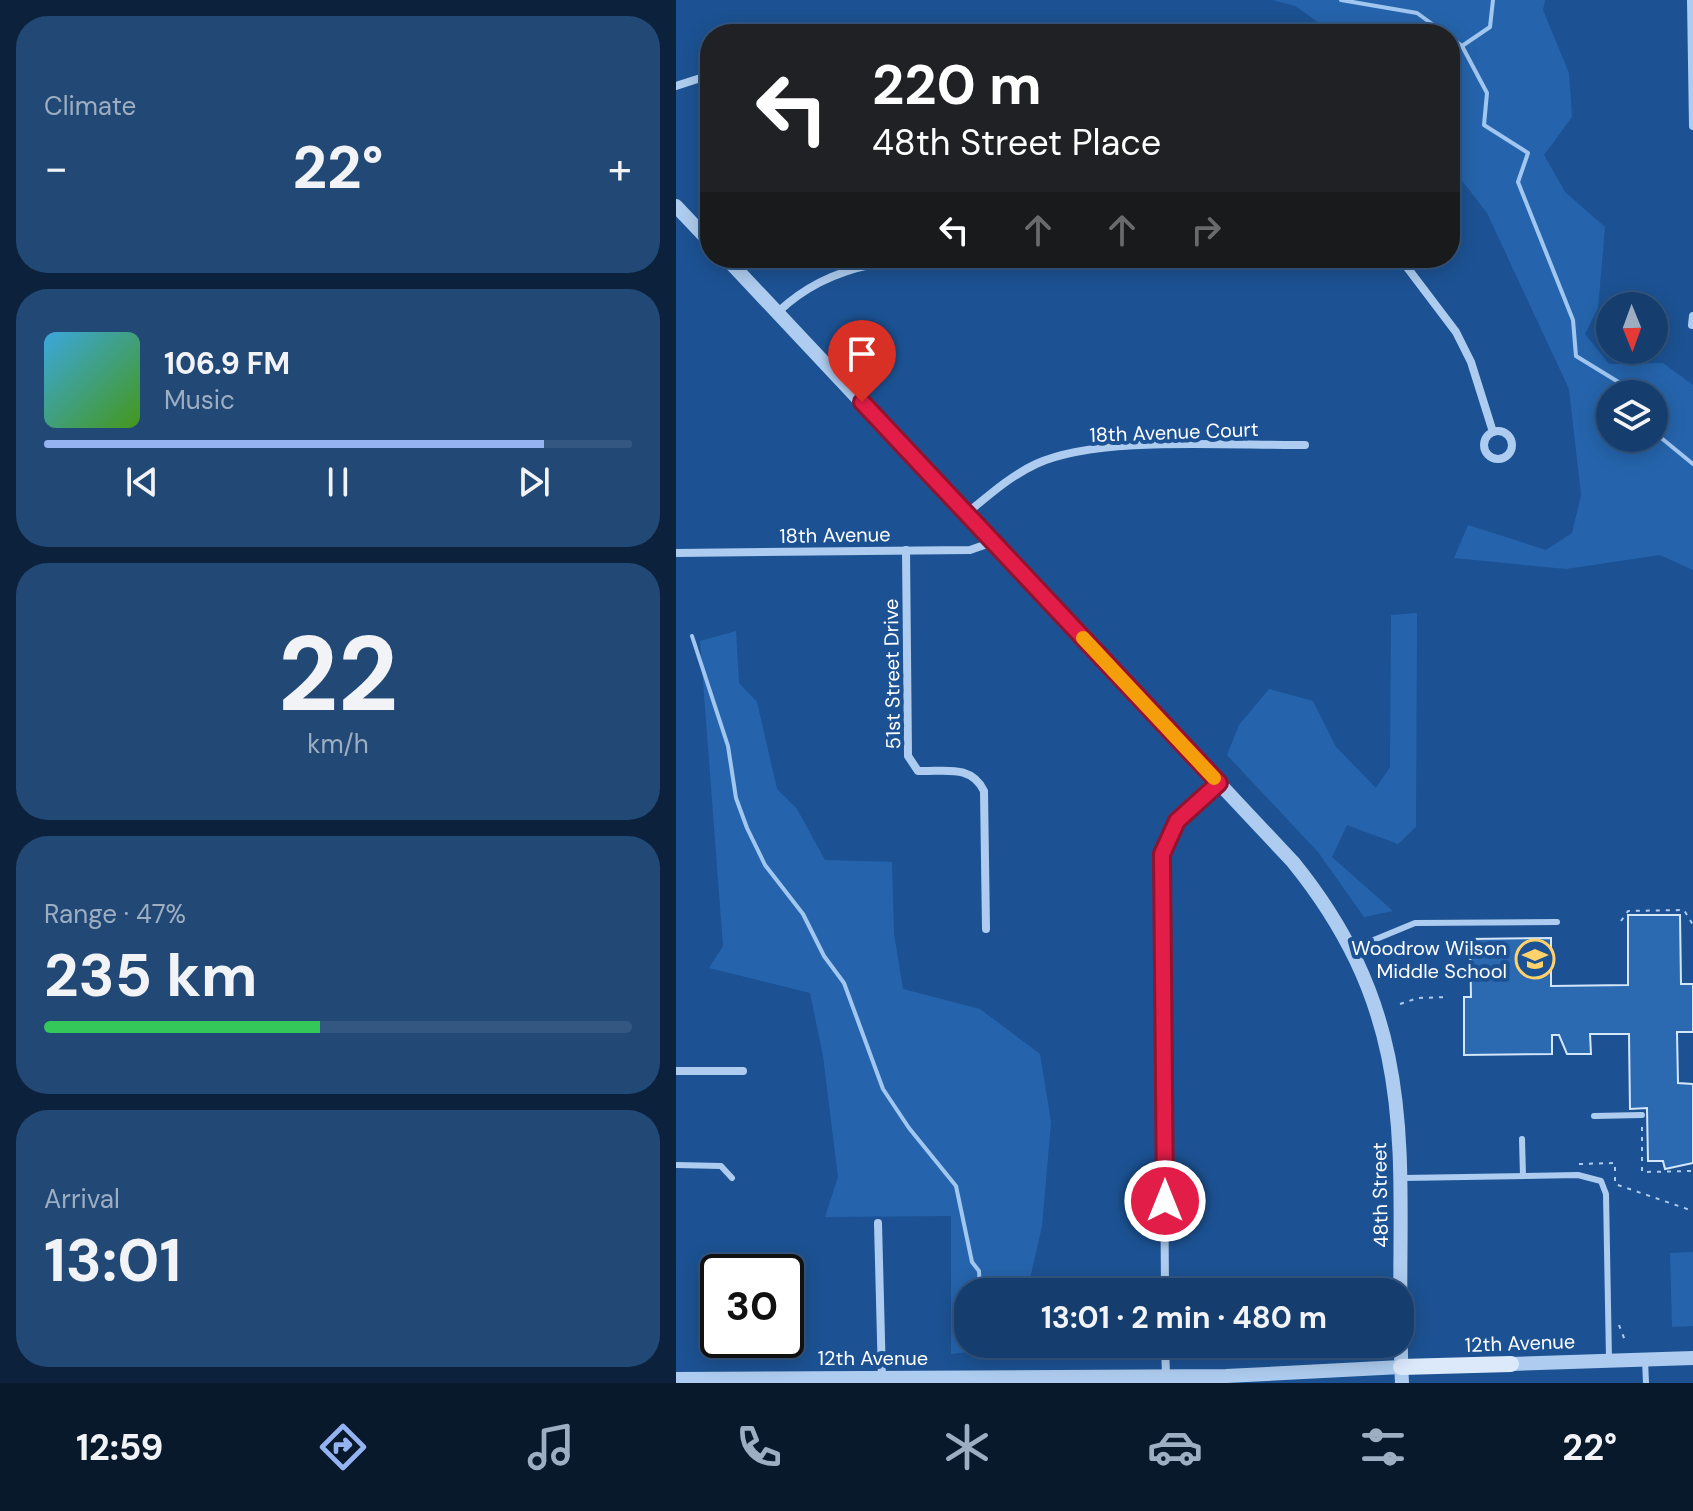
<!DOCTYPE html>
<meta charset="utf-8">
<style>
:root{--surface:#153e6e;--page:#224976;--text:#f1f3f6;--muted:#9daec2;--line:#345781;--accent:#95b2f1}
body{margin:0;font-family:"DM Sans",sans-serif;background:var(--page);color:var(--text);height:100vh;display:flex;flex-direction:column;font-size:30px;white-space:nowrap}
*{box-sizing:border-box;margin:0}
p{font-size:26px;color:var(--muted)}
.icon{flex:none;width:44px;height:44px;fill:none;stroke:currentColor;stroke-width:2;stroke-linecap:round;stroke-linejoin:round}
.map{position:relative;flex:1;overflow:hidden}
.details{display:flex;flex-direction:column;gap:16px;padding:16px;background:#0c223c;width:676px}
.details>*{flex:none}
.guide{position:absolute;left:24px;top:24px;width:760px;height:244px;border-radius:32px;box-shadow:0 4px 20px #0003,0 0 0 2px var(--line);background:#202124;color:#fff;overflow:hidden}
.needle{width:52px;rotate:179deg}
.buttons{position:absolute;left:920px;top:292px;display:grid;gap:16px}
.buttons a{display:grid;place-items:center;width:72px;height:72px;border-radius:50%;background:var(--surface);box-shadow:0 4px 20px #0003,0 0 0 2px var(--line);font-size:40px}
.speed{position:absolute;left:24px;top:1254px;display:flex;gap:16px;font-size:40px;font-weight:700;text-align:center}
.speed>*{display:grid;place-content:center;width:104px;height:104px;border-radius:50%;background:var(--surface);box-shadow:0 4px 20px #0003,0 0 0 2px var(--line);line-height:1}
.speed .limit{border:4px solid #111;border-radius:12px;background:#fff;color:#111}
.pin{position:absolute;display:grid;place-items:center;width:68px;height:68px;color:#fff;margin:-82px -34px;border-radius:50% 50% 50% 0;rotate:-45deg;box-shadow:0 0 8px #0007}
.pin .icon{rotate:45deg}
.me{position:absolute;width:88px;margin:-44px;rotate:0deg;stroke-linejoin:round;filter:drop-shadow(0 0 6px #0008)}
.turn{display:flex;align-items:center;gap:28px;height:168px;padding:0 40px;font-size:36px}
.turn .icon{width:104px;height:104px;stroke-width:2.5}
.turn b{display:block;font-size:56px;line-height:68px}
.lanes{display:flex;align-items:center;height:76px;padding:0 40px;background:#0003;justify-content:center;gap:40px;direction:ltr}
.lanes .off{opacity:.35}
.big{font-size:60px;font-weight:700;line-height:1.1}
.details .widget{flex:1;display:flex;flex-direction:column;justify-content:center;gap:12px;min-width:0;padding:0 28px;border-radius:32px;background:var(--page)}
.details .dial{align-items:center;gap:0}
.dial b{font-size:104px;line-height:1}
.song{display:flex;align-items:center;gap:24px}
.cover{width:96px;height:96px;border-radius:12px;background:linear-gradient(135deg,hsl(200 70% 55%),hsl(100 70% 35%))}
.played{height:8px;border-radius:4px;background:linear-gradient(90deg,var(--accent) 85%,var(--line) 85%)}
.keys{display:flex;justify-content:space-around;direction:ltr}
.heat{display:flex;justify-content:space-between;align-items:center;font-size:44px;direction:ltr}
.charge{height:12px;border-radius:6px;background:linear-gradient(90deg,#34c759 47%,var(--line) 0)}
.trip{position:absolute;left:278px;top:1278px;width:460px;height:80px;border-radius:32px;background:var(--surface);box-shadow:0 4px 20px #0003,0 0 0 2px var(--line);font-weight:700;line-height:80px;text-align:center}
.tab-bar{display:flex;height:128px;justify-content:space-around;align-items:center;background:#08192c;color:var(--muted)}
.tab-bar .icon{width:56px;height:56px}
.tab-bar .on{color:var(--accent)}
.tab-bar b{font-size:36px;color:var(--text)}
main{display:flex;flex:1;min-height:0}
.map>svg:first-child{display:block}
</style>
<main>
<section class="details">
<div class="widget"><p>Climate</p>
<div class="heat"><a>−</a><b class="big">22°</b><a>+</a></div>
</div>
<div class="widget">
<div class="song"><i class="cover"></i><div><b>106.9 FM</b><p>Music</p></div></div>
<div class="played"></div>
<div class="keys"><svg class="icon" aria-label="previous" viewBox="0 0 24 24"><path d="M18 5L8 12l10 7zM5 5v14"/></svg><svg class="icon" aria-label="pause" viewBox="0 0 24 24"><path d="M8 5v14M16 5v14"/></svg><svg class="icon" aria-label="next" viewBox="0 0 24 24"><path d="M6 5l10 7-10 7zM19 5v14"/></svg></div>
</div>
<div class="widget dial"><b>22</b><p>km/h</p></div>
<div class="widget"><p>Range · 47%</p><b class="big">235 km</b><div class="charge"></div></div>
<div class="widget"><p>Arrival</p><b class="big">13:01</b></div>
</section>
<div class="map">
<svg width="1017" height="1383" viewBox="0 0 1017 1383">
<rect width="100%" height="100%" fill="#1c5293"/>
<g fill="#2564ac" fill-rule="evenodd">
<path d="M 596,0 L 869,0 L 867,10 L 893,73 L 896,117 L 868,155 L 889,192 L 929,227 L 922,308 L 909,334 L 933,364 L 987,363 L 1017,385 L 1017,570 L 984,555 L 890,569 L 778,558 L 792,525 L 870,550 L 896,533 L 905,495 L 893,389 L 811,213 L 774,165 L 774,34 L 655,31 L 619,6 ZM 934,394 L 978,394 L 978,438 L 934,438 Z"/>
<path d="M 741,613 L 740,827 L 722,844 L 671,825 L 656,857 L 717,911 L 688,917 L 642,852 L 551,755 L 563,725 L 593,689 L 637,701 L 660,747 L 700,788 L 714,767 L 715,615 Z"/>
<path d="M 60,631 L 63,683 L 81,702 L 101,789 L 121,809 L 149,860 L 216,862 L 218,934 L 227,989 L 304,1009 L 364,1054 L 375,1122 L 366,1226 L 351,1292 L 292,1292 L 292,1344 L 339,1344 L 338,1347 L 275,1354 L 275,1216 L 149,1217 L 162,1177 L 147,1056 L 134,993 L 33,968 L 47,946 L 24,641 Z"/>
<path d="M 1017,1252 L 1017,1326 L 996,1327 L 994,1253 Z"/>
</g>
<g fill="none" stroke-linecap="round" stroke-linejoin="round">
<g stroke="#a1c7f1" stroke-width="4">
<path d="M 665,0 L 741,13 L 770,34"/>
<path d="M 774,37 L 786,46 L 811,93 L 808,125 L 852,153 L 842,182 L 897,320 L 900,356 L 962,394"/>
<path d="M 786,46 L 814,27 L 817,0"/>
<path d="M 978,432 L 1017,464"/>
<path d="M 16,636 L 52,746 L 60,798 L 71,828 L 89,865 L 127,914 L 148,956 L 168,983 L 207,1089 L 233,1128 L 280,1186 L 296,1262 L 303,1271 L 304,1292"/>
<path d="M 305,1344 L 305,1347"/>
</g>
</g>
<path fill="#2b69b1" stroke="#d4e6fa" stroke-width="2" d="M 952,915 L 1004,915 L 1005,984 L 1017,984 L 1017,1032 L 1001,1032 L 1002,1083 L 1017,1084 L 1017,1163 L 989,1169 L 987,1161 L 972,1161 L 971,1108 L 954,1109 L 953,1034 L 914,1034 L 915,1054 L 891,1054 L 883,1035 L 876,1035 L 876,1054 L 788,1055 L 788,997 L 795,997 L 794,939 L 875,938 L 875,986 L 952,985 Z"/>
<g fill="none" stroke-linecap="round" stroke-linejoin="round">
<g stroke="#aeccef" stroke-width="2" stroke-dasharray="4 6" stroke-linecap="butt">
<path d="M 945,921 L 952,911 L 1008,910 L 1017,925"/>
<path d="M 724,1004 L 742,998 L 773,997"/>
<path d="M 966,1127 L 966,1172 L 1017,1171"/>
<path d="M 903,1164 L 939,1163 L 939,1184 L 1017,1211"/>
<path d="M 943,1325 L 950,1343"/>
</g>
<g stroke="#aeccef" stroke-width="6">
<path d="M 676,949 L 739,923 L 881,922"/>
<path d="M 918,1116 L 966,1115"/>
<path d="M 846,1139 L 847,1176"/>
<path d="M 0,1165 L 45,1166 L 56,1178"/>
<path d="M 727,1178 L 902,1175 L 925,1181 L 930,1194 L 933,1360"/>
<path d="M 969,1359 L 970,1383"/>
</g>
<g stroke="#aeccef" stroke-width="8">
<path d="M 1015,0 L 1017,126"/>
<path d="M 0,86 L 34,75"/>
<path d="M 724,258 L 780,332 L 795,362 L 817,432"/>
<path d="M 102,312 C 167,250 249,259 332,258"/>
<path d="M 1016,325 L 1017,316"/>
<circle cx="822" cy="445" r="14"/>
<path d="M 290,514 C 312,496 334,476 360,464 C 422,435 557,446 629,445"/>
<path d="M 230,550 L 232,756 L 242,771 C 269,772 295,764 308,791 L 310,929"/>
<path d="M 0,553 L 294,550 L 317,542"/>
<path d="M 0,1071 L 67,1071"/>
<path d="M 202,1223 L 206,1378"/>
<path d="M 489,1292 L 486,854 L 501,821 L 543,783"/>
<path d="M 489,1344 L 490,1376"/>
</g>
<g stroke="#aeccef" stroke-width="14">
<path d="M 0,206 L 34,242"/>
<path d="M 50,258 L 617,862 C 758,1036 716,1179 726,1383"/>
<path d="M 835,1364 L 1017,1358"/>
<path d="M 0,1379 L 550,1376 L 725,1367"/>
</g>
<path stroke="#dbe9fb" stroke-width="16" d="M 725,1367 L 835,1364"/>
</g>
<g fill="none" stroke-linecap="round" stroke-linejoin="round">
<defs>
<path id="route" d="M 186,402 L 543,783 L 501,821 L 486,854 L 489,1201"/>
</defs>
<use href="#route" stroke="#92132f" stroke-width="20"/>
<use href="#route" stroke="#e11d48" stroke-width="14"/>
<path stroke="#f59e0b" stroke-width="14" d="M 407,638 L 538,778"/>
</g>
<defs>
<symbol id="school-ring" viewBox="-11 -11 22 22"><circle r="9.5" fill="#1c5293" stroke="#ffd26c" stroke-width="1.5"/><path d="M0-5L7-2L0 1L-7-2ZM-4 1L0 2.5L4 1V4Q0 6-4 4Z" fill="#ffd26c"/></symbol>
</defs>
<g fill-rule="evenodd">
<use href="#school-ring" x="837" y="937" width="44" height="44"/>
</g>
<g text-anchor="middle" dominant-baseline="central" stroke-width="8" stroke-linejoin="round" paint-order="stroke">
<g font-size="20" fill="#fff" stroke="#1c5293">
<text transform="translate(498 432) rotate(-2)">18th Avenue Court</text>
<text transform="translate(159 535) rotate(-1)">18th Avenue</text>
<text transform="translate(216 674) rotate(-91)">51st Street Drive</text>
<text transform="translate(704 1195) rotate(-91)">48th Street</text>
<text transform="translate(844 1343) rotate(-2)">12th Avenue</text>
<text x="197" y="1358">12th Avenue</text>
</g>
<g font-size="20" fill="#fff" stroke="#1c5293" text-anchor="end">
<text x="831" y="948">Woodrow Wilson<tspan x="831" dy="23">Middle School</tspan></text>
</g>
</g>
</svg>
<div class="buttons">
<a><svg class="needle" viewBox="-14 -14 28 28"><path d="M0-13l5 13h-10z" fill="#e53935"/><path d="M0 13l5-13h-10z" fill="#9daec2"/></svg></a>
<a><svg class="icon" aria-label="layers" viewBox="0 0 24 24"><path d="M12 4l9 5-9 5-9-5zM3 14l9 5 9-5"/></svg></a>
</div>
<div class="speed"><div class="limit">30</div></div>
<div class="pin" style="left:186px;top:402px;background:#d93025"><svg class="icon" aria-label="arrive" viewBox="0 0 24 24"><path d="M6 21V4h12l-3 4 3 4H6"/></svg></div>
<svg class="me" style="left:489px;top:1201px" viewBox="-20 -20 40 40"><circle r="17" fill="#e11d48" stroke="#fff" stroke-width="3"/><path d="M0-11L8 9 0 5-8 9z" fill="#fff"/></svg>
<div class="trip">13:01 · 2 min · 480 m</div>
<div class="guide">
<div class="turn"><svg class="icon" aria-label="left" viewBox="0 0 24 24"><path d="M17 20v-9H6M10 6l-5 5 5 5"/></svg><div><b>220 m</b>48th Street Place</div></div>
<div class="lanes"><svg class="icon" aria-label="left" viewBox="0 0 24 24"><path d="M17 20v-9H6M10 6l-5 5 5 5"/></svg><svg class="icon off" aria-label="ahead" viewBox="0 0 24 24"><path d="M12 20V5M6 11l6-6 6 6"/></svg><svg class="icon off" aria-label="ahead" viewBox="0 0 24 24"><path d="M12 20V5M6 11l6-6 6 6"/></svg><svg class="icon off" aria-label="right" viewBox="0 0 24 24"><path d="M7 20v-9h11M14 6l5 5-5 5"/></svg></div>
</div>
</div>
</main>
<nav class="tab-bar">
<b>12:59</b>
<svg class="icon on" aria-label="directions" viewBox="0 0 24 24"><path d="M12 3l9 9-9 9-9-9zM9 14v-3h6M13 9l2 2-2 2"/></svg>
<svg class="icon" aria-label="music" viewBox="0 0 24 24"><path d="M9 18V5l10-2v13"/><circle cx="6" cy="18" r="3"/><circle cx="16" cy="16" r="3"/></svg>
<svg class="icon" aria-label="phone" viewBox="0 0 24 24"><path d="M5 4h4l2 5-3 2q2 4 5 5l2-3 5 2v4C11 20 4 13 5 4z"/></svg>
<svg class="icon" aria-label="climate" viewBox="0 0 24 24"><path d="M12 3v18M4 7l16 10M4 17L20 7"/></svg>
<svg class="icon" aria-label="car" viewBox="0 0 24 24"><path d="M5 17H2v-5l4-1 3-4h7l3 4 3 1v5h-3M9 17h6M6 11h13"/><circle cx="7" cy="17" r="2"/><circle cx="17" cy="17" r="2"/></svg>
<svg class="icon" aria-label="filters" viewBox="0 0 24 24"><path d="M4 7h16M4 17h16"/><circle cx="9" cy="7" r="2"/><circle cx="15" cy="17" r="2"/></svg>
<b>22°</b>
</nav>
